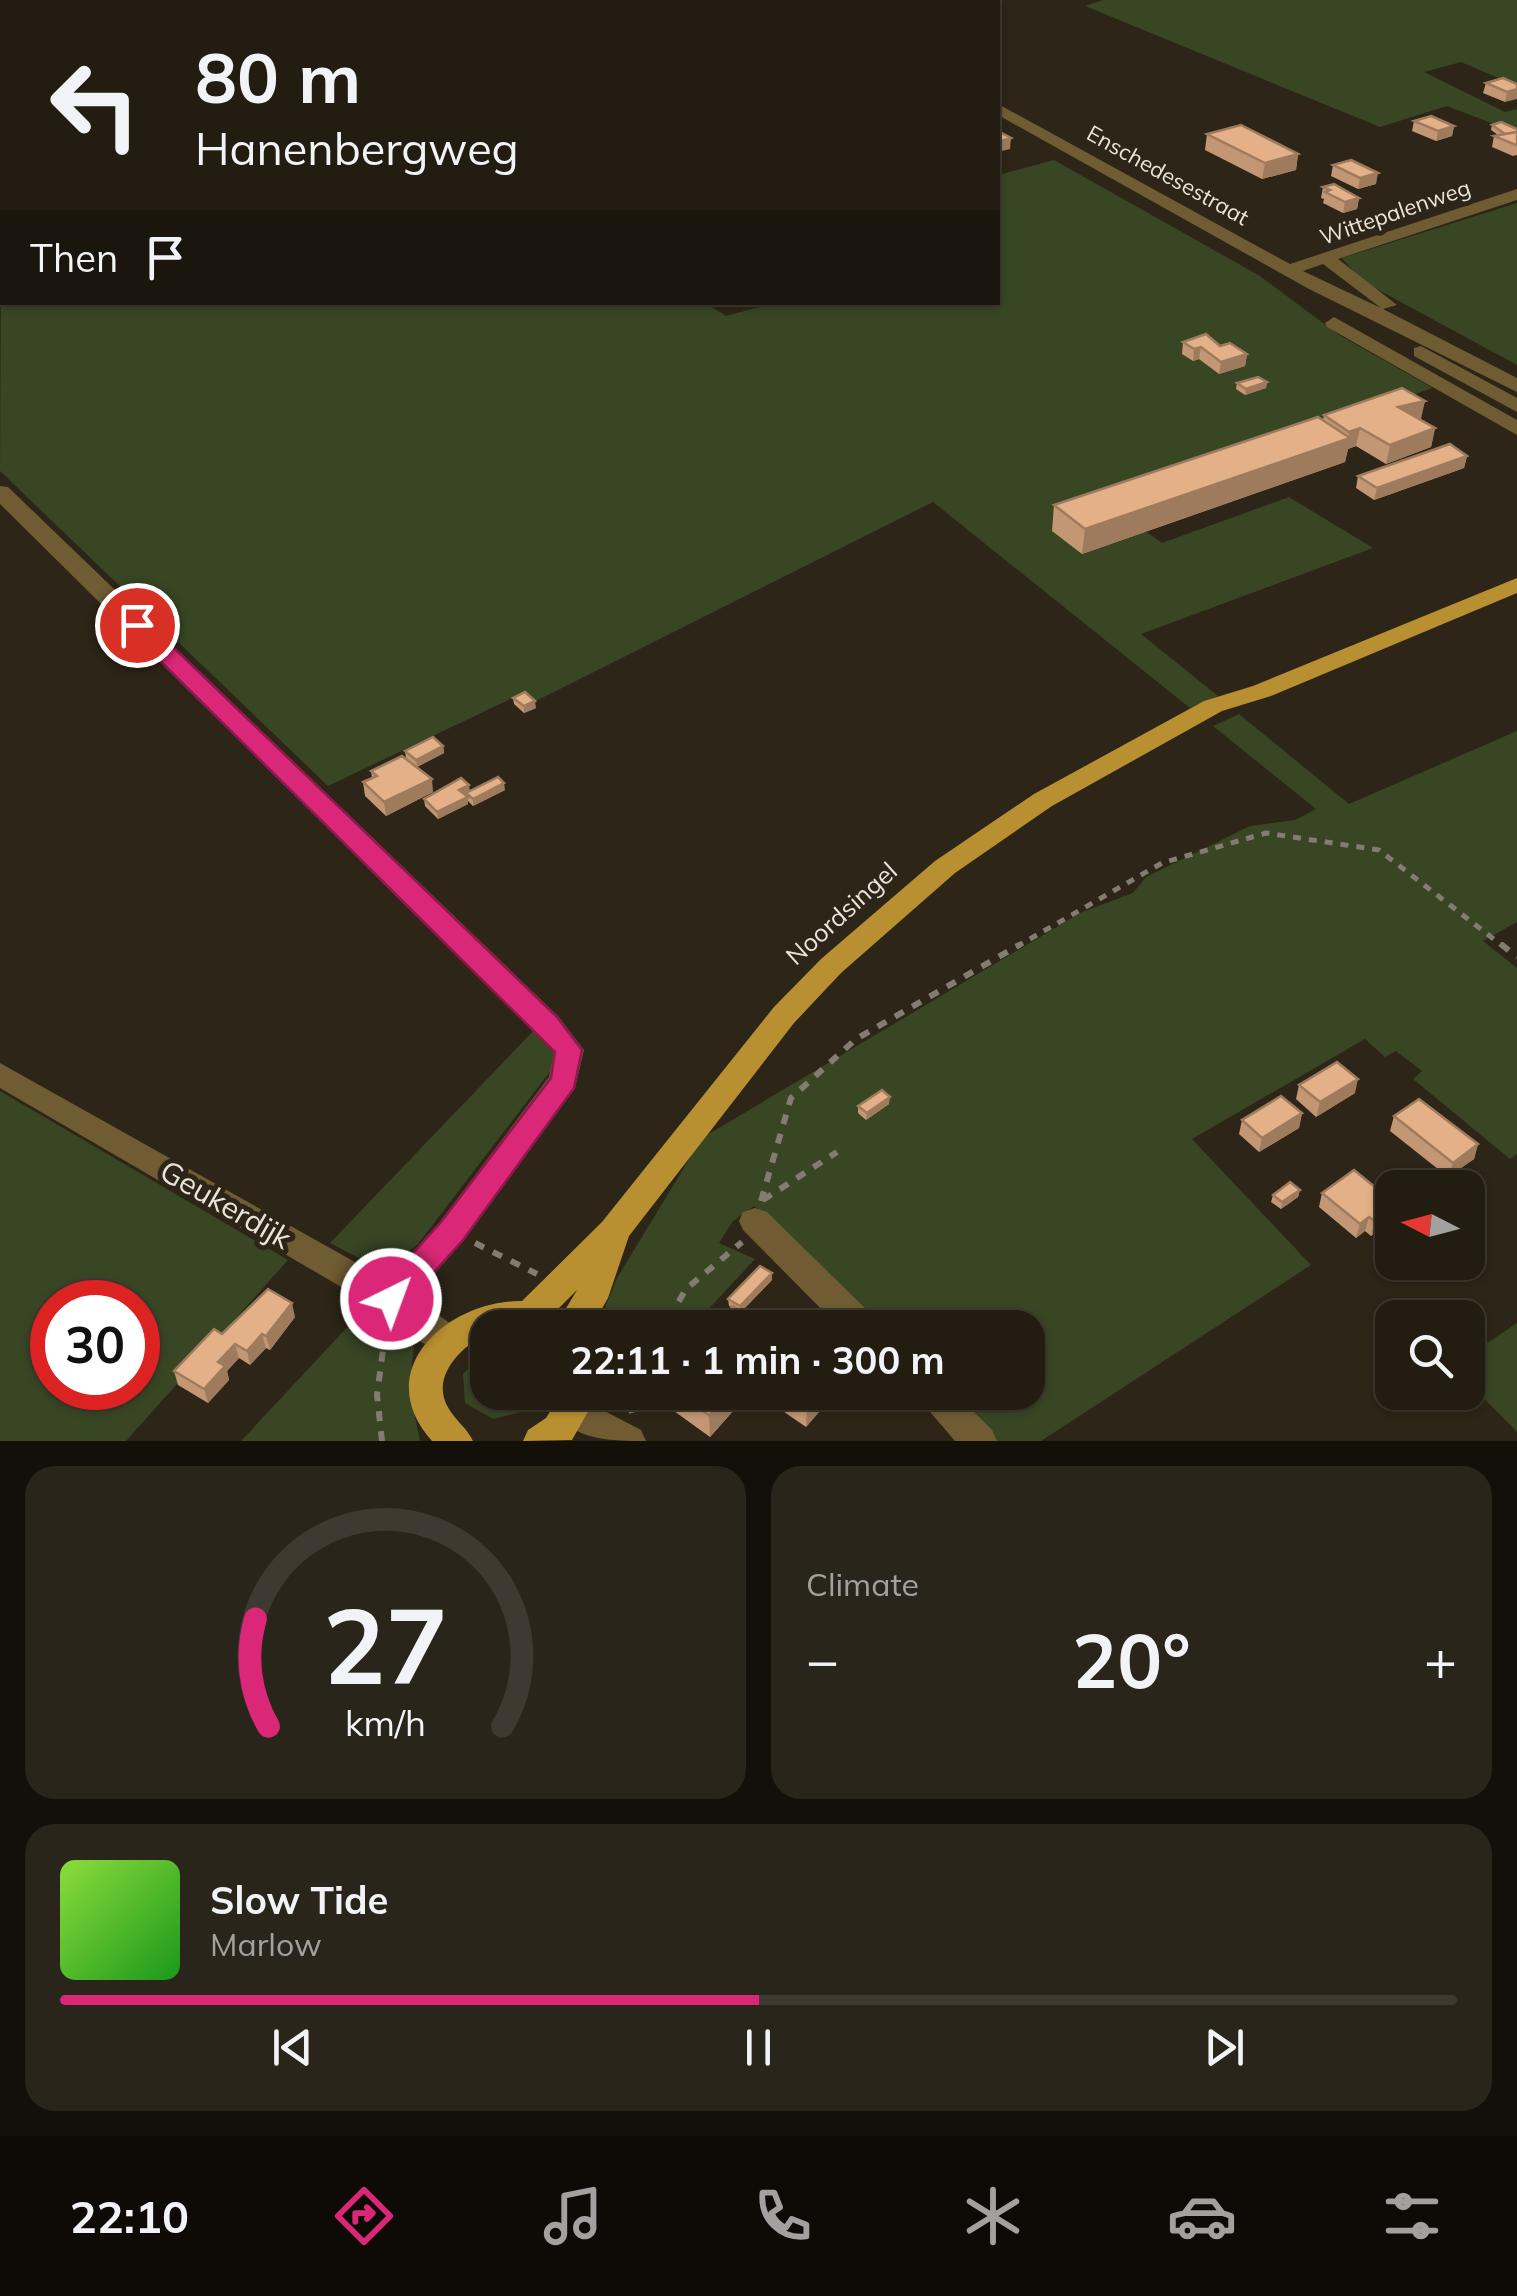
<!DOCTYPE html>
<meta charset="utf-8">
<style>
:root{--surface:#221c11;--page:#2a251a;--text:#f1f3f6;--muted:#a2a19f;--line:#3f3a31;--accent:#db2777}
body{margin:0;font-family:Mulish,sans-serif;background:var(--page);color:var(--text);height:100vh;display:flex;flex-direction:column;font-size:38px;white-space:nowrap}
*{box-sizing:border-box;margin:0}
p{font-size:32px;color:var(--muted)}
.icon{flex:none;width:55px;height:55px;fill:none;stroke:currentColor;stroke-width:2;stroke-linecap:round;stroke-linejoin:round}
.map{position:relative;height:1441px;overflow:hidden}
.panel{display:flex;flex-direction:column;gap:25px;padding:25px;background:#130f09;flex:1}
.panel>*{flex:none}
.guide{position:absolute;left:0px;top:0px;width:1000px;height:305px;box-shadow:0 2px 8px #0004,0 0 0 2px var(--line);background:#221c11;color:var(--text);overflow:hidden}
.needle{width:65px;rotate:276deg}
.tools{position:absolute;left:1375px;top:1170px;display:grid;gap:20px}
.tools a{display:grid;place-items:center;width:110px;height:110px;border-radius:20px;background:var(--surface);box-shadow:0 2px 8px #0004,0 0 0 2px var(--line);font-size:50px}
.speed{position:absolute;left:30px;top:1280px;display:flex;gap:20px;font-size:50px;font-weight:700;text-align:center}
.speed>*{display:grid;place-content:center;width:130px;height:130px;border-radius:50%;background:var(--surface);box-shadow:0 2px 8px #0004,0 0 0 2px var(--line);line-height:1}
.speed .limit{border:15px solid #d22;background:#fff;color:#111}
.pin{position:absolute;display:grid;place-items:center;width:85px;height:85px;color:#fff;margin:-42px;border:5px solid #fff;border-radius:50%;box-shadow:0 2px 10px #0007}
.me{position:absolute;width:110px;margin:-55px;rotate:42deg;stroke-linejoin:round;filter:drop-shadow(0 0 8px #0008)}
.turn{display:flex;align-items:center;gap:35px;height:210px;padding:0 30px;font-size:45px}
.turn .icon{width:130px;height:130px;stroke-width:2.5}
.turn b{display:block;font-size:70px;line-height:85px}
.then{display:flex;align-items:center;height:95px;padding:0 30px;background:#0003;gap:20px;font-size:38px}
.big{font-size:75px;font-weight:700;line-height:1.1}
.panel .tile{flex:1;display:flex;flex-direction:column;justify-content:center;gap:15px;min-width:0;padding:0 35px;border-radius:30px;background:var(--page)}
.panel .dial{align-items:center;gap:0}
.dial svg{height:260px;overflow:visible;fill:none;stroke:var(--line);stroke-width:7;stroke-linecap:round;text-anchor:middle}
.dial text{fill:var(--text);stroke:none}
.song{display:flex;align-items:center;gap:30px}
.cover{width:120px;height:120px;border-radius:15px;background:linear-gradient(135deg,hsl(90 70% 55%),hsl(120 70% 35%))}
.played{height:10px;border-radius:5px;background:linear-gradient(90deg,var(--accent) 50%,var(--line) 50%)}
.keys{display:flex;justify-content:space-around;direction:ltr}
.heat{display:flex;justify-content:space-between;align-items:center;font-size:55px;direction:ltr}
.panel .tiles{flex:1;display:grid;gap:25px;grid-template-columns:1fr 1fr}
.tile:last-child{grid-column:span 2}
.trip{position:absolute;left:470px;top:1310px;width:575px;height:100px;border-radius:30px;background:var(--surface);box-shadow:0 2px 8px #0004,0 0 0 2px var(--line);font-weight:700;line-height:100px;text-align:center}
.menu{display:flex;height:160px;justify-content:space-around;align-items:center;background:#0e0b07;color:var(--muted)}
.menu .icon{width:70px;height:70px}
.menu .on{color:var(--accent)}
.menu b{font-size:45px;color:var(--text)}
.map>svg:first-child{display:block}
</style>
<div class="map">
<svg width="1517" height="1441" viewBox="0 0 1517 1441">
<rect width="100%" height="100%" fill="#2d2517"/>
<g fill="#384624" fill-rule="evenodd">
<path d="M 215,0 L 771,0 L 776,2 L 219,2 Z"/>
<path d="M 1103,0 L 1517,0 L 1517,86 L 1461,62 L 1424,72 L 1505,112 L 1517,109 L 1517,133 L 1447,106 L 1380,127 L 1085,6 Z"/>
<path d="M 2,93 L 2,302 L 704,302 L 726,316 L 776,303 L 998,302 L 998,175 L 1054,160 L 1260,276 L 1339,335 L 1433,388 L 1101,499 L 1162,543 L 1289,497 L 1373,548 L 1141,634 L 1218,696 L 1190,708 L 933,502 L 534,702 L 523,693 L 328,786 L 0,471 Z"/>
<path d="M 1517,203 L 1517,365 L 1362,281 L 1342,258 Z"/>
<path d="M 1239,714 L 1349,804 L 1517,731 L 1517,922 L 1483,941 L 1517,968 L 1517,1154 L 1510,1159 L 1413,1079 L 1422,1071 L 1396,1051 L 1385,1057 L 1365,1039 L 1192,1139 L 1311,1265 L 1041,1441 L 983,1441 L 935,1393 L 1028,1392 L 1028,1328 L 872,1327 L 754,1206 L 733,1221 L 719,1243 L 755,1259 L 692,1327 L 597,1327 L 617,1278 L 702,1138 L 1082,912 L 1133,893 L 1146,877 L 1250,826 L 1295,820 L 1316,809 L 1213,726 Z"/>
<path d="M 536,1028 L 555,1046 L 555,1065 L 418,1244 L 397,1261 L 378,1268 L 330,1243 Z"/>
<path d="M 0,1091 L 288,1260 L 126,1441 L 0,1441 ZM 52,1302 L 138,1302 L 138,1388 L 52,1388 Z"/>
<path d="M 367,1306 L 401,1331 L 414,1348 L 409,1387 L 420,1441 L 241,1441 Z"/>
<path d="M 1517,1323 L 1517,1432 L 1468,1382 L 1468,1356 Z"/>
<path d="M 487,1351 L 488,1392 L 542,1393 L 528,1410 L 493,1419 L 465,1403 L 463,1374 Z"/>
</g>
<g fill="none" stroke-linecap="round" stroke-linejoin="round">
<path stroke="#837c71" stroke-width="4" stroke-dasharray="5 5" stroke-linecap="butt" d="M 777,0 L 781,2"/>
<path stroke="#837c71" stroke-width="5" stroke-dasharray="8 8" stroke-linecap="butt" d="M 1016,947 L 1162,863 L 1266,833 L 1379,850 L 1504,947"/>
<g stroke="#837c71" stroke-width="6" stroke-dasharray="10 10" stroke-linecap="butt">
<path d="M 1501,944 L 1517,957"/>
<path d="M 763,1200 L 837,1152"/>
<path d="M 761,1201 L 791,1098 L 856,1039 L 1021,944"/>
<path d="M 475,1243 L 537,1274"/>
<path d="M 612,1313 L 621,1328"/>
<path d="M 650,1328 L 672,1313 L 686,1289 L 742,1242"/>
<path d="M 626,1392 L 632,1413"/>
<path d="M 382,1441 L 377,1395 L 386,1327"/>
</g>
<g fill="#705c33" fill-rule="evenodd">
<path d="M 795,0 L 813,0 L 814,2 L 797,2 Z"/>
<path d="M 998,104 L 1290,264 L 1517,189 L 1517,200 L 1338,259 L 1397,305 L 1383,309 L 1517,378 L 1517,392 L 1309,289 L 998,115 ZM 1323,264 L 1381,308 L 1303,271 Z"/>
<path d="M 1334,317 L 1517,420 L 1517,435 L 1327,327 L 1325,323 Z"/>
<path d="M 1421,346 L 1517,398 L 1517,412 L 1414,356 L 1414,348 Z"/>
<path d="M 0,486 L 8,487 L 558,1016 L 584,1050 L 575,1088 L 464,1240 L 414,1297 L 459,1330 L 464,1340 L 459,1350 C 432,1360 401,1325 379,1309 L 0,1088 L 0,1063 L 387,1280 L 440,1222 L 549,1077 L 554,1052 L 0,504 Z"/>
<path d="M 755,1208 L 767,1212 L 875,1318 L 880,1328 L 840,1328 L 743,1230 L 739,1221 L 743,1212 Z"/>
<path d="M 913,1392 L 954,1392 L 992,1430 L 997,1441 L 955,1441 Z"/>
<path d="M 574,1395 L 641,1430 L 646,1441 C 614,1441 572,1441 556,1411 L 561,1400 Z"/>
</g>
<g fill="#b99031" fill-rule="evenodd">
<path d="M 1517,578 L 1517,593 L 1271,696 L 1222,711 L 1052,806 L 955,873 L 841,973 L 794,1023 L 629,1236 L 608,1298 L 591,1328 L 488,1328 L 488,1333 C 461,1346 429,1378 449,1409 C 456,1421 467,1428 473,1441 L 432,1441 C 369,1371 447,1300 522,1301 L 602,1222 L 774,1007 L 821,959 L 935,861 L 1034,794 L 1204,701 L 1253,686 ZM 577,1290 L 562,1315 L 555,1312 Z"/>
<path d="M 562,1392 L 599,1392 L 572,1440 L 523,1441 L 528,1430 L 546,1418 Z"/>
</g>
</g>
<g fill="#c39774">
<path d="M 1486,83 L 1517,84 L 1505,102 L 1483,93 Z"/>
<path d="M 1414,121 L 1454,126 L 1452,136 L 1436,141 L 1412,131 Z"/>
<path d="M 1492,125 L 1517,129 L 1517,155 L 1513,156 L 1492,147 L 1494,136 L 1498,135 L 1491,130 Z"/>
<path d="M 1207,134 L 1298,154 L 1296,170 L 1262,179 L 1205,150 Z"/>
<path d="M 1333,165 L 1376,184 L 1358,189 L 1331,176 Z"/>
<path d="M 1323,187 L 1359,198 L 1357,209 L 1343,213 L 1323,203 L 1324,199 L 1321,198 Z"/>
<path d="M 1183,342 L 1220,346 L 1247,354 L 1245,366 L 1219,374 L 1199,359 L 1193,361 L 1182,354 Z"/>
<path d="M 1267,382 L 1266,388 L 1245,395 L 1236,389 L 1237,383 Z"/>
<path d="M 1425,401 L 1419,419 L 1435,428 L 1431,447 L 1386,464 L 1356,446 L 1348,449 L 1345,462 L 1082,554 L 1052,531 L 1054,505 L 1323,420 L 1324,415 Z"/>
<path d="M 1467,456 L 1464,468 L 1374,500 L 1356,488 L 1358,476 Z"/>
<path d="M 513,698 L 536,708 L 524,713 L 514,704 Z"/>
<path d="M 443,746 L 444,753 L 417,767 L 406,758 L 405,751 Z"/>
<path d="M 371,771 L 433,792 L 386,816 L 365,796 L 363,782 L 372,778 Z"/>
<path d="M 505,790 L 473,806 L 468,801 L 468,804 L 438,819 L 425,806 L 424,799 L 470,791 Z"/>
<path d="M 1299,1085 L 1355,1093 L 1316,1117 L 1296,1099 Z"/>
<path d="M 889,1104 L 866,1120 L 858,1113 L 858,1106 Z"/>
<path d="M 1302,1113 L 1299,1128 L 1259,1152 L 1239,1134 L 1242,1120 Z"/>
<path d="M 1394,1116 L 1478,1144 L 1474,1159 L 1448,1177 L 1390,1131 Z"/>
<path d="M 1300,1190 L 1298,1197 L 1281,1209 L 1271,1202 L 1273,1195 Z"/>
<path d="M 1322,1193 L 1390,1209 L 1391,1210 L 1387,1224 L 1371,1236 L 1365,1231 L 1356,1238 L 1319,1207 Z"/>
<path d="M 772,1280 L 742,1311 L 729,1306 L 728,1299 Z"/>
<path d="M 295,1317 L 270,1350 L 266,1348 L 250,1365 L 239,1358 L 227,1371 L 229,1380 L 208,1403 L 178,1385 L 174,1371 L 222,1334 Z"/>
<path d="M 666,1392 L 750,1392 L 710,1437 L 667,1406 Z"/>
<path d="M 755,1392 L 835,1392 L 806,1427 Z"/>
</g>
<g fill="#9f7b5e">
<path d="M 1517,89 L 1517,99 L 1505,102 L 1507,92 Z"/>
<path d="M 1454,126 L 1452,136 L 1436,141 L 1438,131 Z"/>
<path d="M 1011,138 L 1010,149 L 998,152 L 998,142 Z"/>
<path d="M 1298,154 L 1296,170 L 1262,179 L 1265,163 Z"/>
<path d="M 1378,173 L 1376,184 L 1358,189 L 1360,178 Z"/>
<path d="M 1359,198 L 1357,209 L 1343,213 L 1345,202 Z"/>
<path d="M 1201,347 L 1199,359 L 1193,361 L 1194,349 Z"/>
<path d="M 1247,354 L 1245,366 L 1219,374 L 1221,362 Z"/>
<path d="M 1267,382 L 1266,388 L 1245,395 L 1246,389 Z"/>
<path d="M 1425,401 L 1421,419 L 1394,425 L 1398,407 Z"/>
<path d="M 1360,428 L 1356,446 L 1348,449 L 1345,462 L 1082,554 L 1085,529 L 1348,438 L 1349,432 Z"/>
<path d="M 1435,428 L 1431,447 L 1386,464 L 1390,445 Z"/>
<path d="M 1467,456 L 1464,468 L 1374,500 L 1377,488 Z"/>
<path d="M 535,701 L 536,708 L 524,713 L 524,706 Z"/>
<path d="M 443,746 L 444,753 L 417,767 L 416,760 Z"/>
<path d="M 432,779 L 433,792 L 386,816 L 384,802 Z"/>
<path d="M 504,783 L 505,790 L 473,806 L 473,799 Z"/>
<path d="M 469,785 L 470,792 L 460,797 L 459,790 Z"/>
<path d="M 468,797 L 468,804 L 438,819 L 437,812 Z"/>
<path d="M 1358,1079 L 1355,1093 L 1316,1117 L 1320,1102 Z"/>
<path d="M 890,1097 L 889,1104 L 866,1120 L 867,1113 Z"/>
<path d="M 1302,1113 L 1299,1128 L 1259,1152 L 1262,1138 Z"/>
<path d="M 1478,1144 L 1474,1159 L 1448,1177 L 1453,1163 Z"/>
<path d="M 1300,1190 L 1298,1197 L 1281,1209 L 1282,1202 Z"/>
<path d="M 1392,1201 L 1387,1224 L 1371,1236 L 1375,1221 L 1385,1205 Z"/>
<path d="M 1369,1217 L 1365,1231 L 1356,1238 L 1360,1224 Z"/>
<path d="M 772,1273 L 772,1280 L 740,1313 L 740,1306 Z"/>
<path d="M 292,1303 L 295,1317 L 270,1350 L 266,1336 Z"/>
<path d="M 262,1334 L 266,1348 L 250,1365 L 247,1351 Z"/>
<path d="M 235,1344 L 239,1358 L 227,1371 L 229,1380 L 208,1403 L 204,1389 L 218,1362 Z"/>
<path d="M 730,1392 L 750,1392 L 710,1437 L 709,1415 Z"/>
<path d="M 819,1392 L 835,1392 L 835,1394 L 806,1427 L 807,1406 Z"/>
</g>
<g fill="#e3b087" stroke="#9f7b5e" stroke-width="2.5">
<path d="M 1503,78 L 1517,84 L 1517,89 L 1507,92 L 1486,83 Z"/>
<path d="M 1431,116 L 1454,126 L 1438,131 L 1414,121 Z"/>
<path d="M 1501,122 L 1517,129 L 1517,132 L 1505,134 L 1492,125 Z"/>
<path d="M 1241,125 L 1298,154 L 1265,163 L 1207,134 Z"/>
<path d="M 998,131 L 1011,138 L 998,142 Z"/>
<path d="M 1517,132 L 1517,145 L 1516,145 L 1494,136 Z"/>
<path d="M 1351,160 L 1378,173 L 1360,178 L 1333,165 Z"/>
<path d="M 1334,184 L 1359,198 L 1345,202 L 1325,192 L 1330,190 L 1323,187 Z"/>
<path d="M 1206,334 L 1220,346 L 1230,343 L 1247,354 L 1221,362 L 1201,347 L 1194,349 L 1183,342 Z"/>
<path d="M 1258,377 L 1267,382 L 1246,389 L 1237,383 Z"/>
<path d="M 1402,388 L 1425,401 L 1398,407 L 1435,428 L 1390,445 L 1360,428 L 1349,432 L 1324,415 Z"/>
<path d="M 1318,417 L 1350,438 L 1085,529 L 1054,505 Z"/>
<path d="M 1450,444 L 1467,456 L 1377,488 L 1358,476 Z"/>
<path d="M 525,692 L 535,701 L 524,706 L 513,698 Z"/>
<path d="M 433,737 L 443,746 L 416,760 L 405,751 Z"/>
<path d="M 402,756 L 432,779 L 384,802 L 363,782 L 377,776 L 371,771 Z"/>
<path d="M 498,777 L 504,783 L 473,799 L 466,793 Z"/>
<path d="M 461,778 L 469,785 L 459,790 L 468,797 L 437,812 L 424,799 Z"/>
<path d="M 1337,1062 L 1358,1079 L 1320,1102 L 1299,1085 Z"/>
<path d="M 882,1090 L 890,1097 L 867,1113 L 858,1106 Z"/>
<path d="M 1281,1096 L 1302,1113 L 1262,1138 L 1242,1120 Z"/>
<path d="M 1419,1099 L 1478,1144 L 1453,1163 L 1394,1116 Z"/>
<path d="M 1354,1170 L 1392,1201 L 1385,1205 L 1391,1210 L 1375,1221 L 1369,1217 L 1360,1224 L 1322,1193 Z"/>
<path d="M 1290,1182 L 1300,1190 L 1282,1202 L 1273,1195 Z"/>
<path d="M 760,1266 L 772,1273 L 740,1306 L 728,1299 Z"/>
<path d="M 268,1289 L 292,1303 L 266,1336 L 262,1334 L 247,1351 L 235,1344 L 218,1362 L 225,1366 L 204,1389 L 174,1371 L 214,1329 L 222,1334 Z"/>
<path d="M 733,1306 L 767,1328 L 712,1328 Z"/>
<path d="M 677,1392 L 730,1392 L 709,1415 Z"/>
<path d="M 786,1392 L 819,1392 L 807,1406 Z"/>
</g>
<path fill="#db2777" stroke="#8e194d" stroke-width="2.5" d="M 137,619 L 145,620 L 557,1017 L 582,1050 L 574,1088 L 463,1240 L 402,1308 L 391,1312 L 380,1308 L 375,1299 L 380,1290 L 441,1222 L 551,1078 L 555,1052 L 129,630 L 129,620 Z"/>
<g text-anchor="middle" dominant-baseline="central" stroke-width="10" stroke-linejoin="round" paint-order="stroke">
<g font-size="22" fill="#eae5dc" stroke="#2d2517">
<text transform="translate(1168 175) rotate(29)">Enschedesestraat</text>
<text transform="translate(1395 212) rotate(-19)">Wittepalenweg</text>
</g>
<g font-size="25" fill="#eae5dc" stroke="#2d2517">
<text transform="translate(841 913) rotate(-42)">Noordsingel</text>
</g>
<g font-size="30" fill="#eae5dc" stroke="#2d2517">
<text transform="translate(226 1204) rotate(30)">Geukerdijk</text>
</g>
</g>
</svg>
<div class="tools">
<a><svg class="needle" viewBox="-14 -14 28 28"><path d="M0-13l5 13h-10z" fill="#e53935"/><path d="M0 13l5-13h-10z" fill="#a2a19f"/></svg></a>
<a><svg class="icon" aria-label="search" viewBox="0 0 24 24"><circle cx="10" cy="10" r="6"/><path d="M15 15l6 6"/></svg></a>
</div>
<div class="speed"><div class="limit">30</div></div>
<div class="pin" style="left:137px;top:625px;background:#d93025"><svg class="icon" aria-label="arrive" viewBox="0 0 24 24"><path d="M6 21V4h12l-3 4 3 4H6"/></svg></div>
<svg class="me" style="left:391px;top:1299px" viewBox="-20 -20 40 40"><circle r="17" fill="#db2777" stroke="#fff" stroke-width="3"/><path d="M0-11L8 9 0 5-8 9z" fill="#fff"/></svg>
<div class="trip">22:11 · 1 min · 300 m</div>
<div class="guide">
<div class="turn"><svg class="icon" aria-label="left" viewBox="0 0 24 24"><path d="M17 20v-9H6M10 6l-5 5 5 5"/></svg><div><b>80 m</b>Hanenbergweg</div></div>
<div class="then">Then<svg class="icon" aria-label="arrive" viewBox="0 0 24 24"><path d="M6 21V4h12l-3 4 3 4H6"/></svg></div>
</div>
</div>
<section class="panel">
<div class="tiles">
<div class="tile dial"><svg viewBox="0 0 100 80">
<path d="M14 69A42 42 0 1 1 86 69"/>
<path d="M14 69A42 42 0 0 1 10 36" stroke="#db2777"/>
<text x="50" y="56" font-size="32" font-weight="700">27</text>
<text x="50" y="72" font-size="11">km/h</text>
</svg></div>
<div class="tile"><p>Climate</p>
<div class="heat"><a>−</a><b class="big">20°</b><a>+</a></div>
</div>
<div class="tile">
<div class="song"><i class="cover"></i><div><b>Slow Tide</b><p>Marlow</p></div></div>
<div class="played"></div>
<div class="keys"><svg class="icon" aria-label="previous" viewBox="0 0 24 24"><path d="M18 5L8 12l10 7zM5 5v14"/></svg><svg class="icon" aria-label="pause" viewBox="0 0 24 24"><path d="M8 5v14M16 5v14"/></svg><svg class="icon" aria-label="next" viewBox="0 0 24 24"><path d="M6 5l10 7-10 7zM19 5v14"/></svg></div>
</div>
</div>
</section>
<nav class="menu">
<b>22:10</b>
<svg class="icon on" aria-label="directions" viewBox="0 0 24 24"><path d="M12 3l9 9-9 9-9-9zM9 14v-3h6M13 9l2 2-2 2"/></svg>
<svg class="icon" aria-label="music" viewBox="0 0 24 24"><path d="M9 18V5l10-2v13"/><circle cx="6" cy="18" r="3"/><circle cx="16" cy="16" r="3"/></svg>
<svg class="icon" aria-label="phone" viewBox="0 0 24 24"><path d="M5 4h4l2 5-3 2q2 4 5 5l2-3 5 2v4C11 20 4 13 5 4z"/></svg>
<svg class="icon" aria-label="climate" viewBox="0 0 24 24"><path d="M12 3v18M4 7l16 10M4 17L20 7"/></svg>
<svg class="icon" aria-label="car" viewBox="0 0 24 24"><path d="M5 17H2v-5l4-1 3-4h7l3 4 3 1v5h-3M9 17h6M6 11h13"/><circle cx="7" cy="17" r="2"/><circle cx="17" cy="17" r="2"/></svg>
<svg class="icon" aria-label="filters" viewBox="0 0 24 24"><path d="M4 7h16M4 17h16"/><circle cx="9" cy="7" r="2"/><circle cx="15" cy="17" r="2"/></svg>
</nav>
